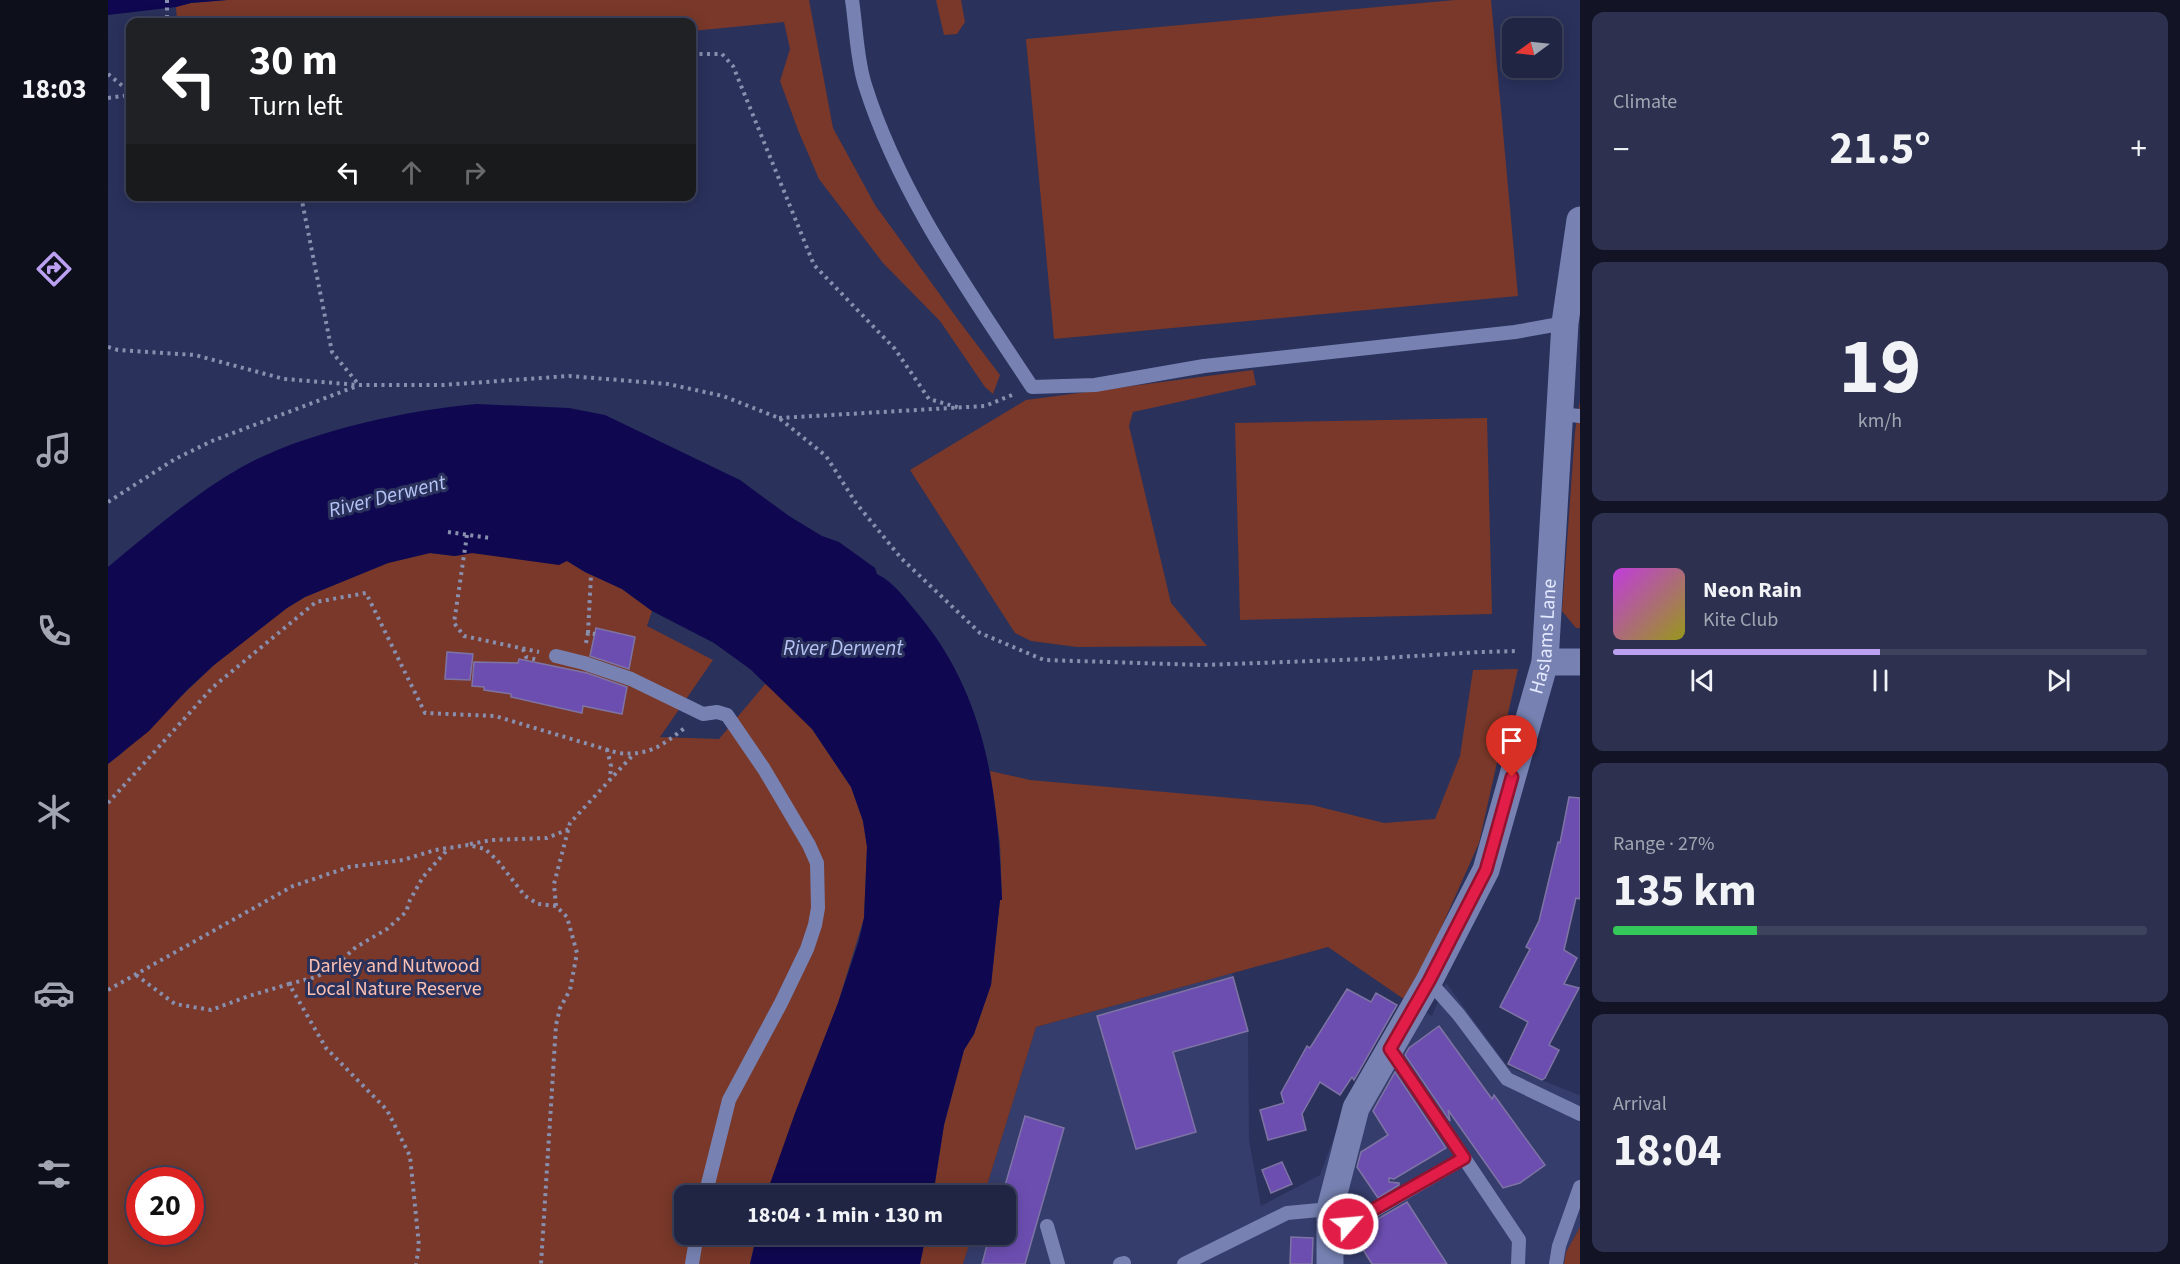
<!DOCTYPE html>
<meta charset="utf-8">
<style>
:root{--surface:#202544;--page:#2d314f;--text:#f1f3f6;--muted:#a2a5b2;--line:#3d425d;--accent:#bca0f2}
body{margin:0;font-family:"Source Sans 3",sans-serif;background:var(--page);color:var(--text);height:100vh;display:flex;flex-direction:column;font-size:22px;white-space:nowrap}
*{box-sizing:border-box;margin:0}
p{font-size:20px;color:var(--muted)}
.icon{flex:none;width:33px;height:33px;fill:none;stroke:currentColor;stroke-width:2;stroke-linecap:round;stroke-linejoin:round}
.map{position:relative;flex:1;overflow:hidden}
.panel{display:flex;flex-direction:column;gap:12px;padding:12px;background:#121425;width:600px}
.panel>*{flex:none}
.guide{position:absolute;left:18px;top:18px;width:570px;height:183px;border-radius:12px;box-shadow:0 3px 15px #0003,0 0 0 2px var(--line);background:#202124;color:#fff;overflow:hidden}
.needle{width:39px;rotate:255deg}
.buttons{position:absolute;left:1394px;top:18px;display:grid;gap:12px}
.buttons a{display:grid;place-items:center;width:60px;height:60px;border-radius:12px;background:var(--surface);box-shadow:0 3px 15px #0003,0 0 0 2px var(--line);font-size:30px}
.speed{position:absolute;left:18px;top:1167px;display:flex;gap:12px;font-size:30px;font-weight:700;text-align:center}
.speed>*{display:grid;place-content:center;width:78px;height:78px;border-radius:50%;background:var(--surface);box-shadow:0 3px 15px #0003,0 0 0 2px var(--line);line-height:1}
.speed .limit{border:9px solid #d22;background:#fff;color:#111}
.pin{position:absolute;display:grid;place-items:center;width:51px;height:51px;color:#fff;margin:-62px -26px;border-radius:50% 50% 50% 0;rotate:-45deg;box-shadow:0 0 6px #0007}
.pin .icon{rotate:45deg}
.me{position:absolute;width:66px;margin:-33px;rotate:63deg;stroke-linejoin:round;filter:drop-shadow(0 0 4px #0008)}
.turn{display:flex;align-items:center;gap:21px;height:126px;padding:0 24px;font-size:27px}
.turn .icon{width:78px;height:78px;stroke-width:2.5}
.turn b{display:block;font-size:42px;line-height:51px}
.lanes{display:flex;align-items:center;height:57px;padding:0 24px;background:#0003;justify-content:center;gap:30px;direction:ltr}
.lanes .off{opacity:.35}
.big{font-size:45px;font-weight:700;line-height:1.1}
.panel .card{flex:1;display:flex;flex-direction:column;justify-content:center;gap:9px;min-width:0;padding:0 21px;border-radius:12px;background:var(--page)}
.panel .dial{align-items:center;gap:0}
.dial b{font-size:78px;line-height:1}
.song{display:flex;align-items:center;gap:18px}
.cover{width:72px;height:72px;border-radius:9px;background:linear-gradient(135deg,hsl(290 70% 55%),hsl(60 70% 35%))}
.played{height:6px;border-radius:3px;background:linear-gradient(90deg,var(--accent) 50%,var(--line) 50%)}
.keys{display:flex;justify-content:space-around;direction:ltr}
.heat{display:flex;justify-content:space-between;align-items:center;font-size:33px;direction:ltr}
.charge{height:9px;border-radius:4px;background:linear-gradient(90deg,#34c759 27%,var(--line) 0)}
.trip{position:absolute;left:566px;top:1185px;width:342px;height:60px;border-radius:12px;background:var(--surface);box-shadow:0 3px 15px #0003,0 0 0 2px var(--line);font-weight:700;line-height:60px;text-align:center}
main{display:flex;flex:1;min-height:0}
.dock{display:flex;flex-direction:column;width:108px;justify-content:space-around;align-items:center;background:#0d0f1b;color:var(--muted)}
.dock .icon{width:42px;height:42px}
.dock .current{color:var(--accent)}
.dock b{font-size:27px;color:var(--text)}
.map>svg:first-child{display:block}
</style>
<main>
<nav class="dock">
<b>18:03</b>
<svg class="icon current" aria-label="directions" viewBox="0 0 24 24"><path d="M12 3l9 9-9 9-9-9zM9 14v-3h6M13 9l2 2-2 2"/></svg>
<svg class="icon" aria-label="music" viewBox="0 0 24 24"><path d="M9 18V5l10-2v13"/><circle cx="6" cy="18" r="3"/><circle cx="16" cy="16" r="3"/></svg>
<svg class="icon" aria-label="phone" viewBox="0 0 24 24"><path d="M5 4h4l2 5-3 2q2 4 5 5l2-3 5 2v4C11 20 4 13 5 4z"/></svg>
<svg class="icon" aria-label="climate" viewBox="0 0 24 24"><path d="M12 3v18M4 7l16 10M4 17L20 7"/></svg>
<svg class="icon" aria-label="car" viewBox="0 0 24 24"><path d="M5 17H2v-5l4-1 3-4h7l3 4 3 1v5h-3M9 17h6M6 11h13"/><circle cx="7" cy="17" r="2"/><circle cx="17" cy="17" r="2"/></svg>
<svg class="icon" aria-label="filters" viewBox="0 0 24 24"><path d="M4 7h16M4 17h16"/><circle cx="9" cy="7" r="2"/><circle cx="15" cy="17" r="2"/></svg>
</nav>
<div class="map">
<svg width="1472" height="1264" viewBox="0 0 1472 1264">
<rect width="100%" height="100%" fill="#2a315b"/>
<path fill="#353d6c" d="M 1124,973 L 1140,1031 L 1141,1140 L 1153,1206 L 1212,1175 L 1229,1129 L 1300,1002 L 1324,1016 L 1338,983 L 1400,1067 L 1471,1095 L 1472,1094 L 1472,1227 L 1458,1252 L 1456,1264 L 855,1264 L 864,1235 L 897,1234 L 897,1196 L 876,1195 L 928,1027 Z"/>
<g fill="#793829" fill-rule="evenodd">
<path d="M 119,0 L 701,0 L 725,128 L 767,205 L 854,325 L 892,375 L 885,394 L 877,387 L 832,321 L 775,263 L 711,179 L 690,130 L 672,81 L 682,49 L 676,22 L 584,31 L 584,22 L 69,22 L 68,7 L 83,3 Z"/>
<path d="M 828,0 L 853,0 L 857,22 L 849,34 L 836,35 Z"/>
<path d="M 1347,0 L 1383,0 L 1410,296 L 946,339 L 918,39 Z"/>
<path d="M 1145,370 L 1148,385 L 1025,412 L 1021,426 L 1063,603 L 1099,646 L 969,647 L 923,641 L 907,633 L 802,470 L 918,400 Z"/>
<path d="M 1472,400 L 1472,628 L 1468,628 L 1454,611 L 1467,432 Z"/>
<path d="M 1379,418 L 1384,614 L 1132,620 L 1127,423 Z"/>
<path d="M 322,553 L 347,556 L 364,553 L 459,561 L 477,572 L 514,589 L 544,611 L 539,626 L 605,660 L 552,737 L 611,739 L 658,683 L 704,729 L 743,787 L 755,821 L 759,847 L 756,918 L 730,1003 L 658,1195 L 576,1196 L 576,1234 L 648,1235 L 642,1264 L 0,1264 L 0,764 L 13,754 L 106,665 L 179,608 L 197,597 L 280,563 ZM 32,1180 L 82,1180 L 82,1232 L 32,1232 Z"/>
<path d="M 1410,669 L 1371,843 L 1300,1002 L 1220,947 L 928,1027 L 876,1195 L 825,1196 L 836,1125 L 856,1050 L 866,1034 L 883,985 L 892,900 L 894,899 L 892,843 L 882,771 L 922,780 L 1204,805 L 1276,823 L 1327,819 L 1352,756 L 1365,670 Z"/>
<path d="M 1472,1227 L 1472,1264 L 1456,1264 L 1458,1252 Z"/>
<path d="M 818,1235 L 864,1235 L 855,1264 L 812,1264 Z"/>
</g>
<g fill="#0f0850">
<path d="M 0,0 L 119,0 L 83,3 L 68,7 L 0,15 Z"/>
<path d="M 369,404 L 461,408 L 497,415 L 632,480 L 681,516 L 714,536 L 731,542 L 767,568 L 769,574 C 787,583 798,600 811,615 C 880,699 890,795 894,900 L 892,900 L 883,985 L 866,1034 L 856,1050 L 836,1125 L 825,1195 L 658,1195 L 687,1113 L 730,1003 L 751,940 L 756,918 L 759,847 L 755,821 L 743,787 L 704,729 L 642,669 L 606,643 L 544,611 L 514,589 L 477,572 L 459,561 L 451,565 L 364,553 L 347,556 L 322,553 L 280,563 L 197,597 L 179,608 L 106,665 L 79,690 L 41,731 L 0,764 L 0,567 C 41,533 85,495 132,468 C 193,433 298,410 369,404 Z"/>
<path d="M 649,1235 L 649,1234 L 818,1235 L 812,1264 L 642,1264 Z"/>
</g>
<g fill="#6c4eb1" stroke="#7e74a4" stroke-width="1.5">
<path d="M 488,628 L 527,637 L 521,669 L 482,656 Z"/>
<path d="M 339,652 L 365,654 L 362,680 L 337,679 Z"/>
<path d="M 411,659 L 479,673 L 519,687 L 514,714 L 475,706 L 474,713 L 403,697 L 403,694 L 376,690 L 376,687 L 364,686 L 366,662 L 410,663 Z"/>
<path d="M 1461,797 L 1472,798 L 1472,899 L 1468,898 L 1456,950 L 1469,958 L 1456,984 L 1471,988 L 1441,1045 L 1451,1050 L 1437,1078 L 1434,1080 L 1400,1064 L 1420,1022 L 1392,1007 L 1422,949 L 1418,947 L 1431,921 L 1450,842 L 1452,843 Z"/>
<path d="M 1125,977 L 1140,1031 L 1065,1052 L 1088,1132 L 1028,1149 L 989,1016 Z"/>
<path d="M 1239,989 L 1263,1002 L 1268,993 L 1289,1005 L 1246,1080 L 1244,1077 L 1232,1095 L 1212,1082 L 1194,1114 L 1198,1130 L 1160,1140 L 1152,1110 L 1176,1103 L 1173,1093 L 1199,1046 L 1202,1048 Z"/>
<path d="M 1331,1026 L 1384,1099 L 1386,1095 L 1437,1165 L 1412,1183 L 1395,1188 L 1340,1110 L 1342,1121 L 1297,1055 L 1301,1048 Z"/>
<path d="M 1287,1072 L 1338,1148 L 1286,1179 L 1281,1178 L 1281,1182 L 1291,1183 L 1291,1185 L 1270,1198 L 1249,1167 L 1253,1152 L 1280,1135 L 1265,1111 Z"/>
<path d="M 917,1116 L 956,1128 L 917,1264 L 874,1264 L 882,1234 L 897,1234 L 897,1196 L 894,1196 Z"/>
<path d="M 1174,1162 L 1184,1184 L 1163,1193 L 1154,1170 Z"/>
<path d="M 1299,1202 L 1339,1264 L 1264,1264 L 1246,1235 L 1261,1224 Z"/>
<path d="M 1183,1237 L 1205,1238 L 1204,1264 L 1182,1264 Z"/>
</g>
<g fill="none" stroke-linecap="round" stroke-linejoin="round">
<g stroke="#898fae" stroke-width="4" stroke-dasharray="3 4.5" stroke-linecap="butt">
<path d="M 59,0 L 59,22"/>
<path d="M 584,54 L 614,54 L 625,66 L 706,265 L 787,349 L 821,399 L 852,408"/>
<path d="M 0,74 L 22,92"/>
<path d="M 0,98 L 22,95"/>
<path d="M 193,196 L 224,352 L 251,385"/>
<path d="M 0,347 L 10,350 L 87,355 L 176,379 L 251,385 L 335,385 L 461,376 L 560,384 L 615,396 L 671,418 L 718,456 L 748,503 L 793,558 L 872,633 L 936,660 L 1095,665 L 1259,659 L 1372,652 L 1411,651"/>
<path d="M 671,418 L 877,406 L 904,395"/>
<path d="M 0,502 L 67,459 L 104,441 L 249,386"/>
<path d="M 340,532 L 382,538"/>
<path d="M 359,535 L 346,623 L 356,636 L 431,652"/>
<path d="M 480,633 L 483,575"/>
<path d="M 478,643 L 480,633 L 487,634"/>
<path d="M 415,649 L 418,657 L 430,660"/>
<path d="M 499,749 L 503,766 L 502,779"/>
<path d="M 0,803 L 105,687 L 208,602 L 258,593 L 317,713 L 387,716 L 510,753 C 542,756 553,746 578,727"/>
<path d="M 362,844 L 384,840 L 439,838 L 461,829"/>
<path d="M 448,906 L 446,884 L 462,823 L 525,755"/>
<path d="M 28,975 L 67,1004 L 103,1010 L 141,996 L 181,984 L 218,1048 L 279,1110 L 302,1156 L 311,1246 L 308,1264"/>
<path d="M 181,984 L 208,977 L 224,969 L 248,947 L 279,929 L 298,912 L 302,900 L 315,877 L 341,848"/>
<path d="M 0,990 L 185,886 L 241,867 L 295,860 L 327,850 L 360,845 L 377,849 L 389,860 L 417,896 L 430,904 L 448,906 L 459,917 L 469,953 L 462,990 L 452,1008 L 448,1025 L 433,1264"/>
</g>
<g stroke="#7782b2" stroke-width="14">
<path d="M 744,0 C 748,26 749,61 757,85 C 792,196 861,291 924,387 L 987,385 L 1096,366 L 1407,332 L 1457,323"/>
<path d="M 1452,414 L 1472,416"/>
<path d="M 448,656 L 476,663 L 523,679 L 595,714 L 609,712 L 619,715 L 656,769 L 701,845 L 709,863 L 710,908 L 707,925 L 699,949 L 673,1003 L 621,1100 L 597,1196"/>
<path d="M 1321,981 L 1351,1015 L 1399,1079 L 1472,1114"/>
<path d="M 1282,1049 L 1356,1158"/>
<path d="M 939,1226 L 950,1264"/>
<path d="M 1222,1226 L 1240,1224 L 1262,1213 L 1356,1158 L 1411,1240 L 1410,1264"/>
<path d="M 584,1264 L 589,1234"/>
<path d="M 1012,1264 L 1016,1263"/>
<path d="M 1076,1264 L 1179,1213 L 1222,1209"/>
<path d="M 1448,1264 L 1451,1246 L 1472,1187"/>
</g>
<g stroke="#7782b2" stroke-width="27">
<path d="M 1437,662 L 1472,662"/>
<path id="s1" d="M 1222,1264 L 1222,1209 L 1248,1108 L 1321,981 L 1378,870 L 1437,662 L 1457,323 L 1472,220"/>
</g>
</g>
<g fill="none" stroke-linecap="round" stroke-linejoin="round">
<defs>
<path id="route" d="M 1240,1224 L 1356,1158 L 1282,1049 L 1321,981 L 1378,870 L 1404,777"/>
</defs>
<use href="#route" stroke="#92132f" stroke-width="15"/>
<use href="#route" stroke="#e11d48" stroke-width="10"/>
</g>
<g text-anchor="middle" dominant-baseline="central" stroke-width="6" stroke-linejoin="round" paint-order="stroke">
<g font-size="20" fill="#e4e9ff" stroke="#2a315b">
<text stroke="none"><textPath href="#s1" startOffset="672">Haslams Lane</textPath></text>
</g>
<g font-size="20" fill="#fdc1b2" stroke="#2a315b">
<text x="286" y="966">Darley and Nutwood<tspan x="286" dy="23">Local Nature Reserve</tspan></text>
</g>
<g font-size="21" font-style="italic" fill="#b6c3f5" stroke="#2a315b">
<text transform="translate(279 496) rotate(-14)">River Derwent</text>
<text x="735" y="648">River Derwent</text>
</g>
</g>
</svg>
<div class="buttons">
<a><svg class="needle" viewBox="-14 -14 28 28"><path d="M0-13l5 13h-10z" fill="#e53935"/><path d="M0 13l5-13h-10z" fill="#a2a5b2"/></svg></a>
</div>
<div class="speed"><div class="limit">20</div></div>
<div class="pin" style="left:1404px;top:777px;background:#d93025"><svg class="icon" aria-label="arrive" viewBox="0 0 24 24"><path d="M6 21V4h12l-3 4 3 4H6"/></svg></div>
<svg class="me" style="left:1240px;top:1224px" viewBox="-20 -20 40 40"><circle r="17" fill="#e11d48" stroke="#fff" stroke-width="3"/><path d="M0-11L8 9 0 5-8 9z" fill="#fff"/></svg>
<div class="trip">18:04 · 1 min · 130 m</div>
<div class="guide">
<div class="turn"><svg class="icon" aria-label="left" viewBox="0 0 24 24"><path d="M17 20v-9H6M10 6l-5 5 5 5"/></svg><div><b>30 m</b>Turn left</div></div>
<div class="lanes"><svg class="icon" aria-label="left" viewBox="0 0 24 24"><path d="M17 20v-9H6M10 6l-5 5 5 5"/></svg><svg class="icon off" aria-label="ahead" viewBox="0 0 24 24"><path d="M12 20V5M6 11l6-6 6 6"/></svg><svg class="icon off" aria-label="right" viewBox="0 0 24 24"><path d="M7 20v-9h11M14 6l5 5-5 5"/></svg></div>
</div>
</div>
<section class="panel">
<div class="card"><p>Climate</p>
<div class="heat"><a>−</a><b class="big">21.5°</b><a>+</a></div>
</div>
<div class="card dial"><b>19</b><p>km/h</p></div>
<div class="card">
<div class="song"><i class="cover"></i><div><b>Neon Rain</b><p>Kite Club</p></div></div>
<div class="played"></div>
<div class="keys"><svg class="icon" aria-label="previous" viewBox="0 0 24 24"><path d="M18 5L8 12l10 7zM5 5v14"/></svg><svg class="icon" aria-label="pause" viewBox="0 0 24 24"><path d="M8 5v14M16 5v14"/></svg><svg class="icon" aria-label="next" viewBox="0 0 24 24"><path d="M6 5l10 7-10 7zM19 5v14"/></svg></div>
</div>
<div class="card"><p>Range · 27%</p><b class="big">135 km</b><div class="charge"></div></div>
<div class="card"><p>Arrival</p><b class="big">18:04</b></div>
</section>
</main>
